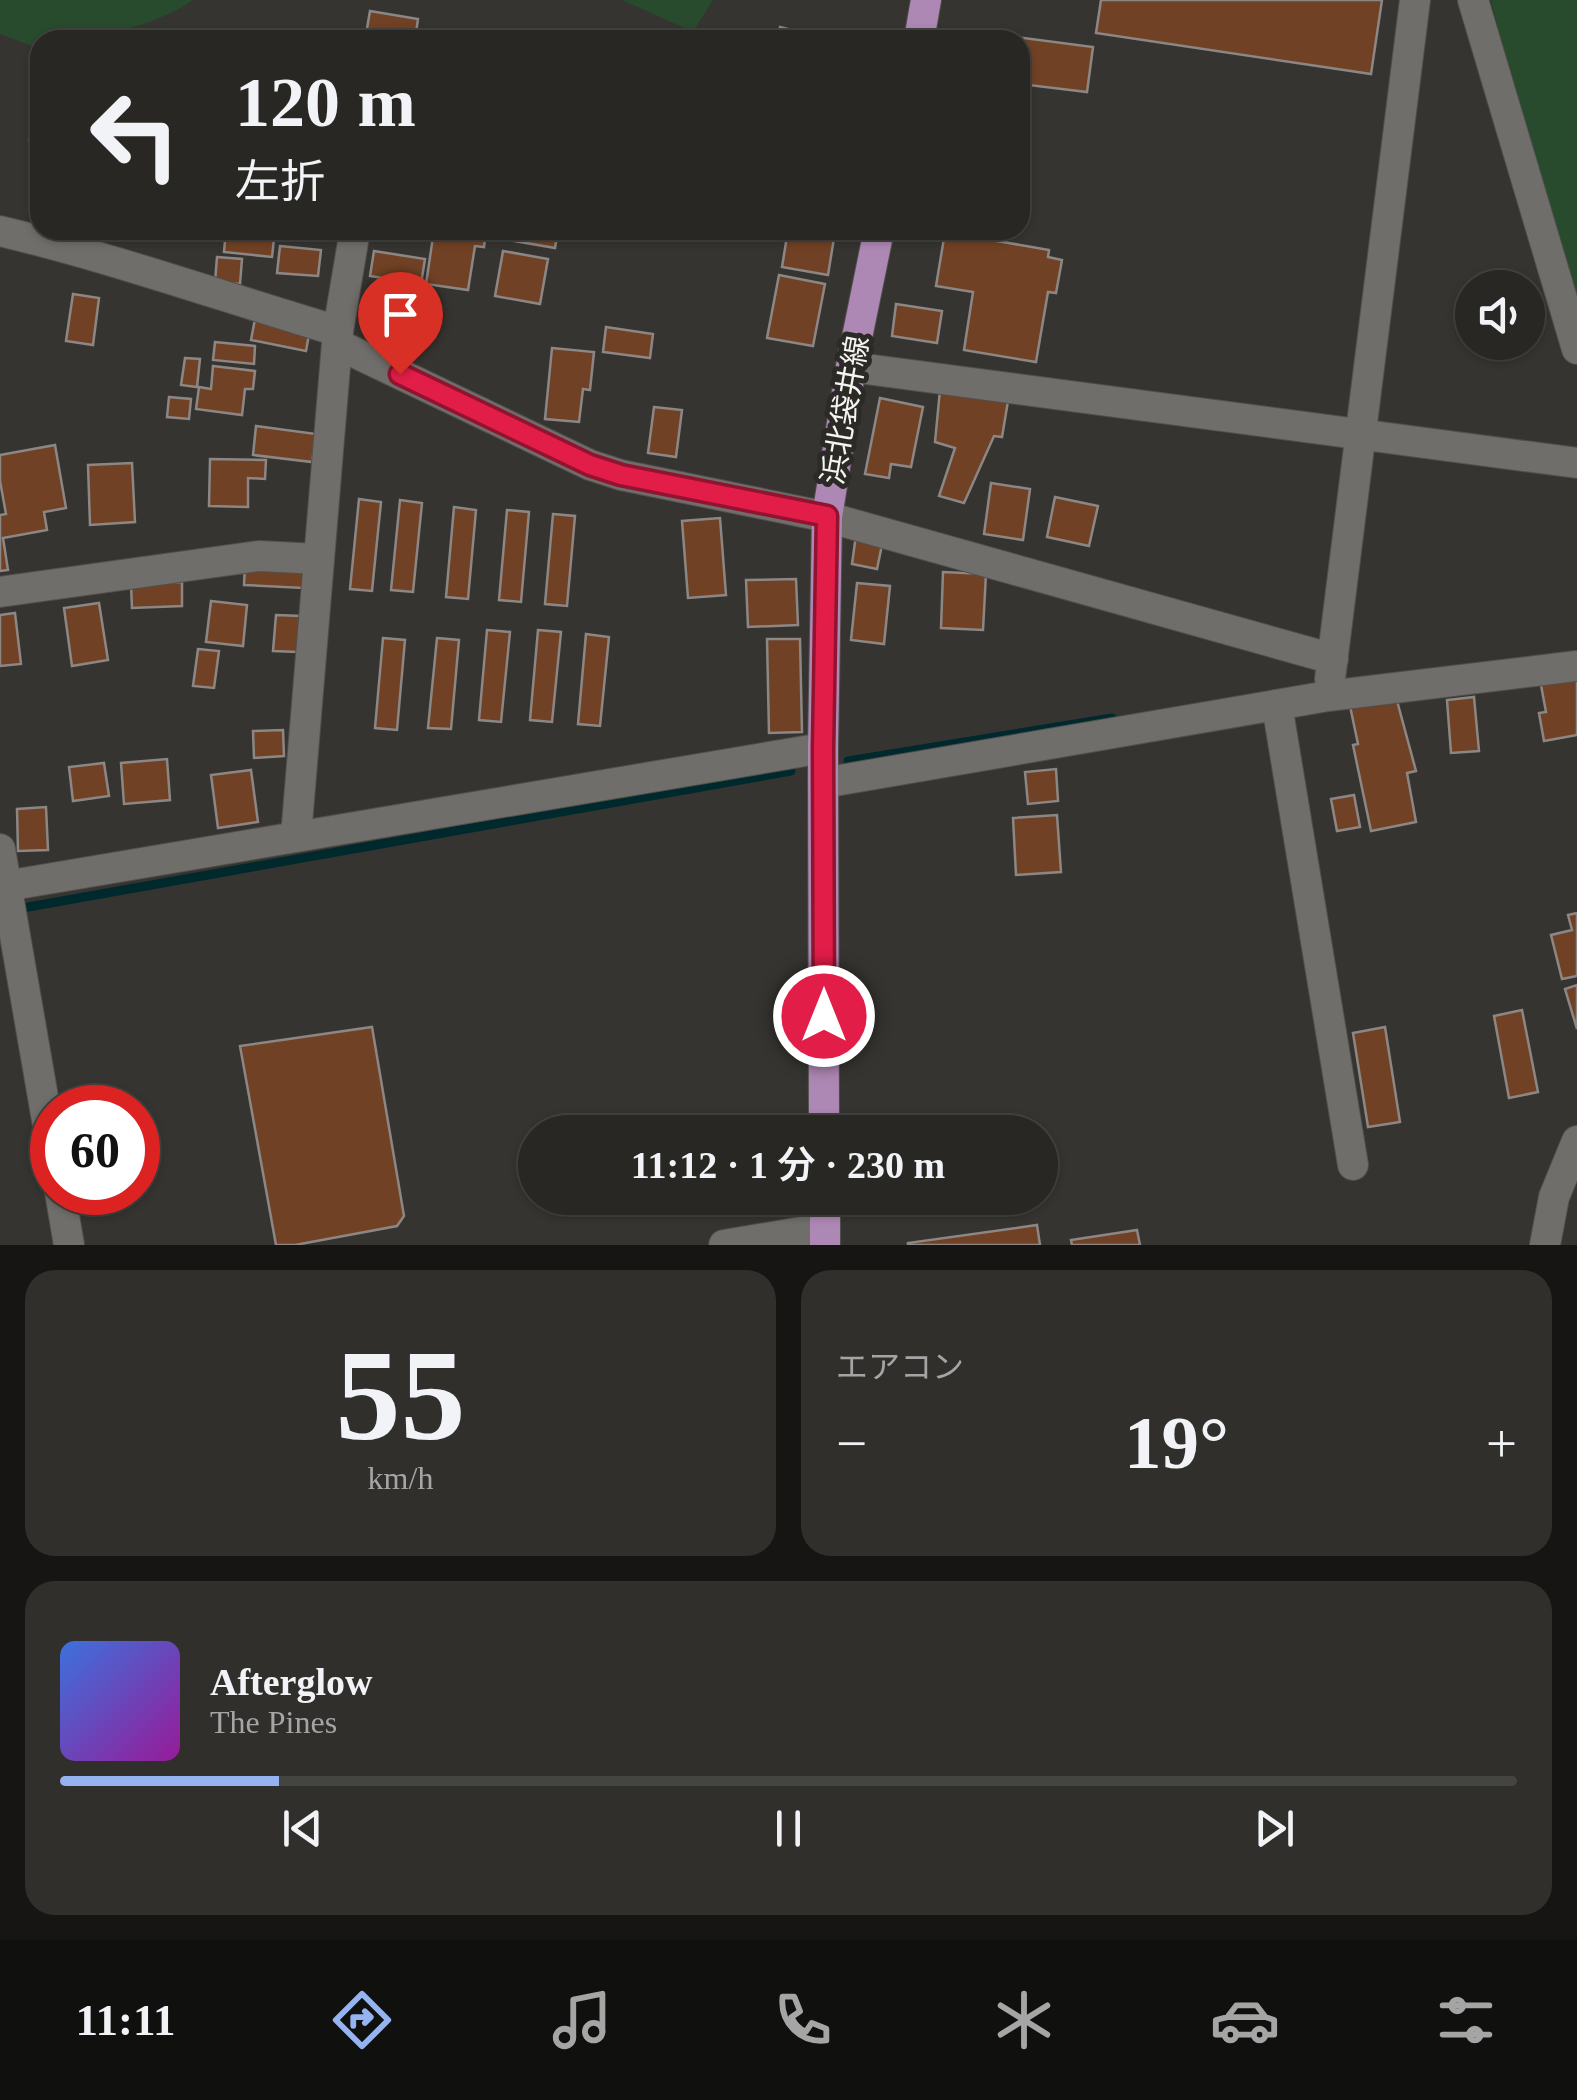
<!DOCTYPE html>
<html lang="ja">
<meta charset="utf-8">
<style>
:root{--surface:#282724;--page:#302f2c;--text:#f1f3f6;--muted:#a5a5a6;--line:#444441;--accent:#95b2f1}
body{margin:0;font-family:"Times New Roman","Noto Sans JP",serif;background:var(--page);color:var(--text);height:100vh;display:flex;flex-direction:column;font-size:38px;white-space:nowrap}
*{box-sizing:border-box;margin:0}
p{font-size:32px;color:var(--muted)}
.icon{flex:none;width:55px;height:55px;fill:none;stroke:currentColor;stroke-width:2;stroke-linecap:round;stroke-linejoin:round}
.map{position:relative;height:1245px;overflow:hidden}
.side{display:flex;flex-direction:column;gap:25px;padding:25px;background:#161514;flex:1}
.side>*{flex:none}
.hud{position:absolute;left:30px;top:30px;width:1000px;height:210px;border-radius:30px;box-shadow:0 2px 8px #0004,0 0 0 2px var(--line);background:#282724;color:var(--text);overflow:hidden}
.controls{position:absolute;left:1455px;top:270px;display:grid;gap:20px}
.controls a{display:grid;place-items:center;width:90px;height:90px;border-radius:50%;background:var(--surface);box-shadow:0 2px 8px #0004,0 0 0 2px var(--line);font-size:50px}
.speed{position:absolute;left:30px;top:1085px;display:flex;gap:20px;font-size:50px;font-weight:700;text-align:center}
.speed>*{display:grid;place-content:center;width:130px;height:130px;border-radius:50%;background:var(--surface);box-shadow:0 2px 8px #0004,0 0 0 2px var(--line);line-height:1}
.speed .limit{border:15px solid #d22;background:#fff;color:#111}
.pin{position:absolute;display:grid;place-items:center;width:85px;height:85px;color:#fff;margin:-102px -42px;border-radius:50% 50% 50% 0;rotate:-45deg;box-shadow:0 0 10px #0007}
.pin .icon{rotate:45deg}
.me{position:absolute;width:110px;margin:-55px;rotate:0deg;stroke-linejoin:round;filter:drop-shadow(0 0 8px #0008)}
.turn{display:flex;align-items:center;gap:35px;height:210px;padding:0 40px;font-size:45px}
.turn .icon{width:130px;height:130px;stroke-width:2.5}
.turn b{display:block;font-size:70px;line-height:85px}
.big{font-size:75px;font-weight:600;line-height:1.1}
.side .tile{flex:1;display:flex;flex-direction:column;justify-content:center;gap:15px;min-width:0;padding:0 35px;border-radius:30px;background:var(--page)}
.side .dial{align-items:center;gap:0}
.dial b{font-size:130px;line-height:1}
.song{display:flex;align-items:center;gap:30px}
.cover{width:120px;height:120px;border-radius:15px;background:linear-gradient(135deg,hsl(220 70% 55%),hsl(300 70% 35%))}
.played{height:10px;border-radius:5px;background:linear-gradient(90deg,var(--accent) 15%,var(--line) 15%)}
.keys{display:flex;justify-content:space-around;direction:ltr}
.heat{display:flex;justify-content:space-between;align-items:center;font-size:55px;direction:ltr}
.side .tiles{flex:1;display:grid;gap:25px;grid-template-columns:1fr 1fr}
.tile:last-child{grid-column:span 2}
.trip{position:absolute;left:518px;top:1115px;width:540px;height:100px;border-radius:50px;background:var(--surface);box-shadow:0 2px 8px #0004,0 0 0 2px var(--line);font-weight:600;line-height:100px;text-align:center}
.dock{display:flex;height:160px;justify-content:space-around;align-items:center;background:#10100e;color:var(--muted)}
.dock .icon{width:70px;height:70px}
.dock .current{color:var(--accent)}
.dock b{font-size:45px;color:var(--text)}
.map>svg:first-child{display:block}
</style>
<div class="map">
<svg width="1577" height="1245" viewBox="0 0 1577 1245">
<rect width="100%" height="100%" fill="#353430"/>
<g fill="#284a2d">
<path d="M 0,0 L 193,0 C 155,28 87,40 40,40 L 40,47 L 37,48 L 0,34 Z"/>
<path d="M 622,0 L 713,0 L 693,32 Z"/>
<path d="M 1491,0 L 1577,0 L 1577,346 Z"/>
</g>
<g fill="none" stroke-linecap="round" stroke-linejoin="round">
<g stroke="#00292e" stroke-width="9">
<path d="M 848,761 L 1112,718"/>
<path d="M 17,909 L 791,771"/>
</g>
</g>
<g fill="#704124" stroke="#8c8784" stroke-width="2.5">
<path d="M 1101,0 L 1382,0 L 1371,74 L 1096,33 Z"/>
<path d="M 370,11 L 418,19 L 415,40 L 365,40 Z"/>
<path d="M 780,27 L 831,40 L 777,40 Z"/>
<path d="M 693,32 L 757,39 L 757,40 L 692,40 Z"/>
<path d="M 1009,36 L 1093,47 L 1087,92 L 1020,84 L 1020,40 L 1009,40 Z"/>
<path d="M 38,65 L 40,65 L 40,142 L 29,140 Z"/>
<path d="M 226,230 L 275,230 L 272,257 L 224,252 Z"/>
<path d="M 434,230 L 486,230 L 484,247 L 475,246 L 468,290 L 426,284 Z"/>
<path d="M 504,230 L 558,230 L 555,248 L 503,239 Z"/>
<path d="M 788,230 L 835,232 L 828,275 L 782,267 Z"/>
<path d="M 945,232 L 1049,250 L 1048,257 L 1062,260 L 1056,293 L 1048,292 L 1036,362 L 964,350 L 973,292 L 936,286 Z"/>
<path d="M 280,246 L 321,250 L 318,276 L 277,273 Z"/>
<path d="M 374,251 L 425,259 L 421,284 L 370,276 Z"/>
<path d="M 503,251 L 548,259 L 540,304 L 495,296 Z"/>
<path d="M 217,257 L 242,259 L 240,284 L 215,282 Z"/>
<path d="M 779,275 L 825,284 L 813,346 L 767,338 Z"/>
<path d="M 73,294 L 99,298 L 93,345 L 66,341 Z"/>
<path d="M 896,304 L 942,311 L 937,343 L 892,336 Z"/>
<path d="M 255,319 L 310,329 L 306,351 L 251,340 Z"/>
<path d="M 606,327 L 653,334 L 650,358 L 603,352 Z"/>
<path d="M 215,342 L 255,346 L 254,364 L 213,360 Z"/>
<path d="M 552,348 L 594,352 L 590,390 L 583,389 L 579,422 L 545,419 Z"/>
<path d="M 185,358 L 200,359 L 197,387 L 181,385 Z"/>
<path d="M 213,366 L 255,371 L 253,389 L 245,389 L 242,415 L 196,409 L 199,387 L 211,389 Z"/>
<path d="M 940,390 L 1008,401 L 1002,437 L 994,436 L 964,503 L 939,496 L 955,448 L 935,442 Z"/>
<path d="M 169,397 L 191,399 L 189,419 L 167,417 Z"/>
<path d="M 880,398 L 923,407 L 911,467 L 891,464 L 889,478 L 865,474 Z"/>
<path d="M 654,407 L 682,410 L 676,457 L 648,453 Z"/>
<path d="M 256,426 L 316,434 L 312,462 L 253,455 Z"/>
<path d="M 55,445 L 66,508 L 44,512 L 47,530 L 3,538 L 8,570 L 0,571 L 0,515 L 6,514 L 0,481 L 0,455 Z"/>
<path d="M 210,459 L 266,460 L 265,479 L 248,478 L 248,507 L 209,506 Z"/>
<path d="M 132,463 L 135,522 L 90,525 L 88,465 Z"/>
<path d="M 991,483 L 1030,489 L 1023,540 L 984,534 Z"/>
<path d="M 1055,497 L 1098,506 L 1089,546 L 1047,537 Z"/>
<path d="M 359,499 L 381,502 L 372,591 L 350,589 Z"/>
<path d="M 400,500 L 422,503 L 413,592 L 391,590 Z"/>
<path d="M 454,507 L 476,510 L 468,599 L 446,597 Z"/>
<path d="M 507,510 L 529,512 L 521,602 L 499,600 Z"/>
<path d="M 553,514 L 575,516 L 567,606 L 545,604 Z"/>
<path d="M 720,518 L 726,595 L 688,598 L 682,521 Z"/>
<path d="M 856,535 L 883,540 L 877,569 L 852,564 Z"/>
<path d="M 245,565 L 304,568 L 303,588 L 244,585 Z"/>
<path d="M 943,572 L 986,574 L 983,630 L 941,628 Z"/>
<path d="M 796,579 L 798,625 L 748,627 L 746,580 Z"/>
<path d="M 182,582 L 182,606 L 132,608 L 131,584 Z"/>
<path d="M 857,583 L 890,586 L 884,644 L 851,640 Z"/>
<path d="M 211,601 L 247,605 L 243,646 L 206,642 Z"/>
<path d="M 99,603 L 108,660 L 72,666 L 64,608 Z"/>
<path d="M 15,613 L 21,664 L 0,666 L 0,615 Z"/>
<path d="M 276,615 L 301,616 L 298,652 L 273,651 Z"/>
<path d="M 487,630 L 510,632 L 501,722 L 479,720 Z"/>
<path d="M 538,630 L 561,632 L 552,722 L 530,720 Z"/>
<path d="M 586,634 L 609,637 L 600,726 L 578,724 Z"/>
<path d="M 383,638 L 405,640 L 397,730 L 375,728 Z"/>
<path d="M 437,638 L 459,640 L 451,729 L 428,728 Z"/>
<path d="M 767,639 L 800,639 L 802,732 L 769,733 Z"/>
<path d="M 198,649 L 219,651 L 214,688 L 193,686 Z"/>
<path d="M 1577,678 L 1577,735 L 1544,741 L 1539,713 L 1546,712 L 1541,685 Z"/>
<path d="M 1396,697 L 1416,771 L 1407,773 L 1416,822 L 1371,831 L 1353,745 L 1358,744 L 1350,706 Z"/>
<path d="M 1474,697 L 1479,751 L 1451,753 L 1447,700 Z"/>
<path d="M 283,730 L 284,756 L 254,758 L 253,731 Z"/>
<path d="M 167,759 L 170,800 L 124,804 L 121,763 Z"/>
<path d="M 104,763 L 109,796 L 73,801 L 69,767 Z"/>
<path d="M 1056,769 L 1058,801 L 1028,804 L 1025,772 Z"/>
<path d="M 251,770 L 258,822 L 218,828 L 211,775 Z"/>
<path d="M 1354,795 L 1360,827 L 1337,831 L 1331,799 Z"/>
<path d="M 46,807 L 48,850 L 18,851 L 17,809 Z"/>
<path d="M 1057,815 L 1061,872 L 1016,875 L 1013,818 Z"/>
<path d="M 1577,913 L 1577,976 L 1562,979 L 1551,935 L 1572,930 L 1568,915 Z"/>
<path d="M 1577,985 L 1577,1029 L 1565,989 Z"/>
<path d="M 1522,1010 L 1538,1092 L 1509,1098 L 1494,1016 Z"/>
<path d="M 372,1027 L 404,1216 L 397,1226 L 295,1245 L 276,1245 L 240,1046 Z"/>
<path d="M 1385,1027 L 1400,1122 L 1368,1127 L 1353,1033 Z"/>
<path d="M 1037,1225 L 1040,1245 L 908,1245 L 908,1243 Z"/>
<path d="M 1137,1230 L 1140,1245 L 1072,1245 L 1071,1240 Z"/>
</g>
<g fill="none" stroke-linecap="round" stroke-linejoin="round">
<defs>
<g id="street">
<path d="M 1473,0 L 1577,349"/>
<path d="M 0,231 C 114,258 226,298 338,331"/>
<path d="M 337,344 L 590,465 L 621,475 L 827,517 L 1333,659"/>
<path d="M 851,367 L 1577,463"/>
<path d="M 0,592 L 259,556 L 319,559"/>
<path d="M 1330,679 L 1415,0"/>
<path d="M 1277,705 L 1353,1165"/>
<path d="M 823,783 L 1328,696 L 1577,666"/>
<path d="M 296,836 L 338,331 L 355,230"/>
<path d="M 0,849 L 52,1149"/>
<path d="M 0,887 L 823,748"/>
<path d="M 60,1192 L 69,1245"/>
<path d="M 724,1245 L 825,1228"/>
<path d="M 1545,1245 L 1554,1197 L 1577,1141"/>
</g>
<g id="primary">
<path d="M 919,40 L 926,0"/>
<path d="M 824,1132 L 823,748 L 827,517 L 851,367 L 879,230"/>
<path d="M 825,1198 L 825,1245"/>
</g>
</defs>
<use href="#street" stroke="#514f4c" stroke-width="32"/>
<use href="#primary" stroke="#514f4c" stroke-width="32"/>
<use href="#street" stroke="#706e6a" stroke-width="30"/>
<use href="#primary" stroke="#ae88b4" stroke-width="30"/>
</g>
<g fill="none" stroke-linecap="round" stroke-linejoin="round">
<defs>
<path id="route" d="M 400,374 L 590,465 L 621,475 L 827,516 L 823,748 L 824,1016"/>
</defs>
<use href="#route" stroke="#92132f" stroke-width="25"/>
<use href="#route" stroke="#e11d48" stroke-width="18"/>
</g>
<g text-anchor="middle" dominant-baseline="central" stroke-width="10" stroke-linejoin="round" paint-order="stroke">
<g font-size="30" fill="#f5f4f1" stroke="#2b2a26">
<text transform="translate(845 410) rotate(-80)">浜北袋井線</text>
</g>
</g>
</svg>
<div class="controls">
<a><svg class="icon" aria-label="sound" viewBox="0 0 24 24"><path d="M4 9h4l5-4v14l-5-4H4zM17 9q2 3 0 6"/></svg></a>
</div>
<div class="speed"><div class="limit">60</div></div>
<div class="pin" style="left:400px;top:374px;background:#d93025"><svg class="icon" aria-label="arrive" viewBox="0 0 24 24"><path d="M6 21V4h12l-3 4 3 4H6"/></svg></div>
<svg class="me" style="left:824px;top:1016px" viewBox="-20 -20 40 40"><circle r="17" fill="#e11d48" stroke="#fff" stroke-width="3"/><path d="M0-11L8 9 0 5-8 9z" fill="#fff"/></svg>
<div class="trip">11:12 · 1 分 · 230 m</div>
<div class="hud">
<div class="turn"><svg class="icon" aria-label="left" viewBox="0 0 24 24"><path d="M17 20v-9H6M10 6l-5 5 5 5"/></svg><div><b>120 m</b>左折</div></div>
</div>
</div>
<section class="side">
<div class="tiles">
<div class="tile dial"><b>55</b><p>km/h</p></div>
<div class="tile"><p>エアコン</p>
<div class="heat"><a>−</a><b class="big">19°</b><a>+</a></div>
</div>
<div class="tile">
<div class="song"><i class="cover"></i><div><b>Afterglow</b><p>The Pines</p></div></div>
<div class="played"></div>
<div class="keys"><svg class="icon" aria-label="previous" viewBox="0 0 24 24"><path d="M18 5L8 12l10 7zM5 5v14"/></svg><svg class="icon" aria-label="pause" viewBox="0 0 24 24"><path d="M8 5v14M16 5v14"/></svg><svg class="icon" aria-label="next" viewBox="0 0 24 24"><path d="M6 5l10 7-10 7zM19 5v14"/></svg></div>
</div>
</div>
</section>
<nav class="dock">
<b>11:11</b>
<svg class="icon current" aria-label="directions" viewBox="0 0 24 24"><path d="M12 3l9 9-9 9-9-9zM9 14v-3h6M13 9l2 2-2 2"/></svg>
<svg class="icon" aria-label="music" viewBox="0 0 24 24"><path d="M9 18V5l10-2v13"/><circle cx="6" cy="18" r="3"/><circle cx="16" cy="16" r="3"/></svg>
<svg class="icon" aria-label="phone" viewBox="0 0 24 24"><path d="M5 4h4l2 5-3 2q2 4 5 5l2-3 5 2v4C11 20 4 13 5 4z"/></svg>
<svg class="icon" aria-label="climate" viewBox="0 0 24 24"><path d="M12 3v18M4 7l16 10M4 17L20 7"/></svg>
<svg class="icon" aria-label="car" viewBox="0 0 24 24"><path d="M5 17H2v-5l4-1 3-4h7l3 4 3 1v5h-3M9 17h6M6 11h13"/><circle cx="7" cy="17" r="2"/><circle cx="17" cy="17" r="2"/></svg>
<svg class="icon" aria-label="filters" viewBox="0 0 24 24"><path d="M4 7h16M4 17h16"/><circle cx="9" cy="7" r="2"/><circle cx="15" cy="17" r="2"/></svg>
</nav>
